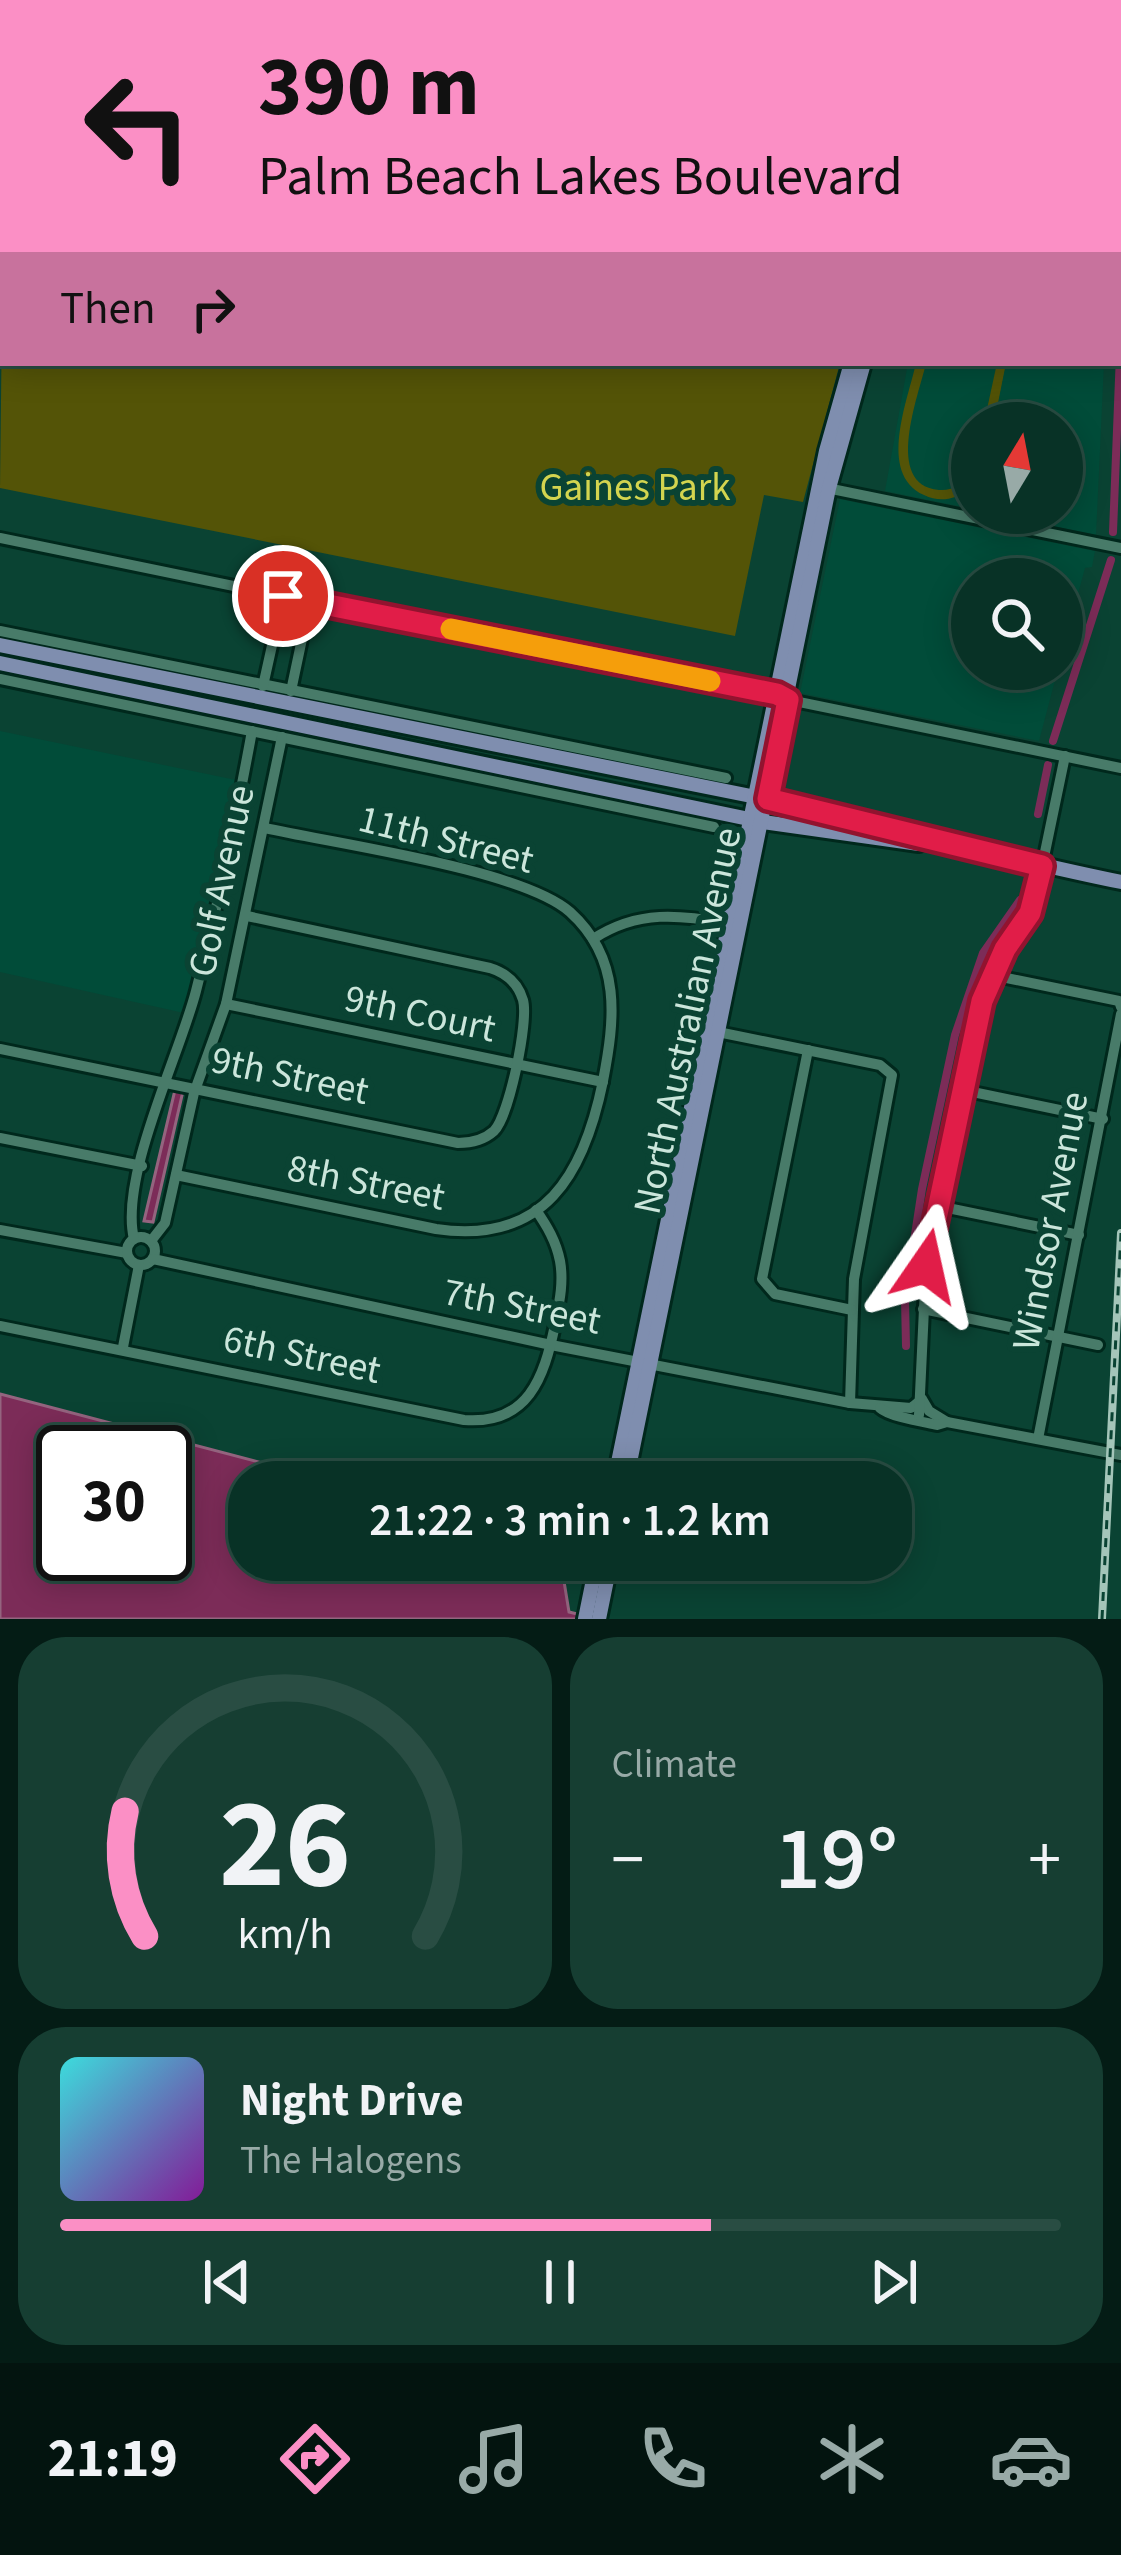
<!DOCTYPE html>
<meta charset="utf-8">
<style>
:root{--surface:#083226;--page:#163e32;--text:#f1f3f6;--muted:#98aaa7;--line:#294d43;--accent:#fb8fc5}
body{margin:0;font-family:"Source Sans 3",sans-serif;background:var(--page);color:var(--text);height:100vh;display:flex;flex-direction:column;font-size:45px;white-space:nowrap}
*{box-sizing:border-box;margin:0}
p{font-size:39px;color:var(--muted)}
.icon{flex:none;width:66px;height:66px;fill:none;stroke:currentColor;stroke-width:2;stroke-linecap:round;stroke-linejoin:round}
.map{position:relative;height:1619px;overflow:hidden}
.side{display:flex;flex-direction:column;gap:18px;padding:18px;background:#041c15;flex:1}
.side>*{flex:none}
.top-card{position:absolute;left:0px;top:0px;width:1122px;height:366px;box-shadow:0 6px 30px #0003,0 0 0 3px var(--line);background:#fb8fc5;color:#111;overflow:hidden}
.needle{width:78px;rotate:10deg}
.fabs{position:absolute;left:951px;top:402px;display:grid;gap:24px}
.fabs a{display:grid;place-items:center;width:132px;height:132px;border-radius:50%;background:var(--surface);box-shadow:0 6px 30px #0003,0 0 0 3px var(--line);font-size:60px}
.speed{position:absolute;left:36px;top:1425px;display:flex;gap:24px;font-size:60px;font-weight:700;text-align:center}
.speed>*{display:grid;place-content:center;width:156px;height:156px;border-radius:50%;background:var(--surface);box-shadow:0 6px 30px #0003,0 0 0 3px var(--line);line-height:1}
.speed .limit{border:6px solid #111;border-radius:18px;background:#fff;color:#111}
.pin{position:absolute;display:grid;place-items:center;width:102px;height:102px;color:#fff;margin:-51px;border:6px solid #fff;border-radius:50%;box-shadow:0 3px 12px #0007}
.me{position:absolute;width:132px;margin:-66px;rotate:11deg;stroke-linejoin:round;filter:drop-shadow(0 0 9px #0008)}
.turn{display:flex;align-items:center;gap:42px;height:252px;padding:0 60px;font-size:54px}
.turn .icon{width:156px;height:156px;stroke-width:2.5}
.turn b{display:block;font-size:84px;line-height:102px}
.then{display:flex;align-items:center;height:114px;padding:0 60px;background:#0003;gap:24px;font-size:45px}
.big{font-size:90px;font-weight:600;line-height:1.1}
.side .widget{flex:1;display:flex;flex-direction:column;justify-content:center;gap:18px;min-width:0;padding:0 42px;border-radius:48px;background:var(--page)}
.side .dial{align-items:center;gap:0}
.dial svg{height:312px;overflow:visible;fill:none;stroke:var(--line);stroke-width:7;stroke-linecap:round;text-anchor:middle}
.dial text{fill:var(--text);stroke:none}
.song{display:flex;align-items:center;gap:36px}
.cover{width:144px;height:144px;border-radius:18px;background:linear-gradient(135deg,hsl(180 70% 55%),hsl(290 70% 35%))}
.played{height:12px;border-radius:6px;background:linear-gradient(90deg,var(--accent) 65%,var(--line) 65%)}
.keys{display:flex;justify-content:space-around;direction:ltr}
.heat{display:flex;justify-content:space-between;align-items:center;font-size:66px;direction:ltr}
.side .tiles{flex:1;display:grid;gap:18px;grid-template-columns:1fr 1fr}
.widget:last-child{grid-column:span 2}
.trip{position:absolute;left:228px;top:1461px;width:684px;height:120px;border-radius:48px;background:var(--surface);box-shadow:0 6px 30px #0003,0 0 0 3px var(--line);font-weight:600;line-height:120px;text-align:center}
.tab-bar{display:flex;height:192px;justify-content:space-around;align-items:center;background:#03140f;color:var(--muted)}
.tab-bar .icon{width:84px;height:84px}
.tab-bar .current{color:var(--accent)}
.tab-bar b{font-size:54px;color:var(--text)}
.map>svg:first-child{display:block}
</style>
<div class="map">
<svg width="1121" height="1619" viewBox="0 0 1121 1619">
<rect width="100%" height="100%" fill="#0a4333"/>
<g fill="#014c39">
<path d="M 908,363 L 1104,363 L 1096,535 L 989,513 L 1062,513 L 1062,423 L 972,423 L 972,509 L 885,491 Z"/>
<path d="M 840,499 L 1095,551 L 1092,567 L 1085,568 L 1062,653 L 1062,579 L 972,579 L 972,669 L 1058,669 L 1039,741 L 800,693 Z"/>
<path d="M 0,731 L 236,780 L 184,1013 L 0,972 Z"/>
</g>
<g fill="#545407">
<path d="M 3,225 L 3,363 L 840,363 L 803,502 L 764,495 L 735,636 L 0,488 Z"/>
<path d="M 916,363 L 926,363 C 919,395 883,485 939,490 C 953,491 963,484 972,473 L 972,500 L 970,490 C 955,499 940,503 924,495 C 877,474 908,400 916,363 Z"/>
<path d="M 997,363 L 1006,363 L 994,423 L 984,423 Z"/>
</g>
<g fill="#7c2c58" stroke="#94647f" stroke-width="3" fill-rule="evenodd">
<path d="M 269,0 L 730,0 L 271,3 Z"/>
<path d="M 175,1090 L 183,1091 L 153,1222 L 144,1221 Z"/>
<path d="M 0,1394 L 335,1482 L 249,1482 L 249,1560 L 552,1560 L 561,1563 L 569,1612 L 598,1619 L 0,1619 ZM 63,1452 L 165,1452 L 165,1554 L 63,1554 Z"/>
</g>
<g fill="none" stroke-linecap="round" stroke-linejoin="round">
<g stroke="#7c2c58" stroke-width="8">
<path d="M 1113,532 L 1121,328"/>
<path d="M 1053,741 L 1111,560"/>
<path d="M 1038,814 L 1048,765"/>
<path d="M 906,1346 L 905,1300 L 922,1189 L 955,1035 L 983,953 L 1020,900"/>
</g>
<defs>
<g id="minor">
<path d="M 0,62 L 3,61"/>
<path d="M 0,164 L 3,162"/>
<path d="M 822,487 L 1121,548"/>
<path d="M 0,538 L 1121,768"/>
<path d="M 0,631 L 726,778"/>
<path d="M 0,679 L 714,827"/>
<path d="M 263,686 L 283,596"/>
<path d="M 291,691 L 310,601"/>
<path d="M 593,939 C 639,909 679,915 731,924"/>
<path d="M 992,975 L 1119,1001 L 1121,1007"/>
<path d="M 226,1004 L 603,1082"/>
<path d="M 713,1031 L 880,1065 L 892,1075 L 854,1279 L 850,1403"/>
<path d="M 0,1049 L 458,1143 C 472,1143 484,1140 494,1131 C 509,1116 529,1021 523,1000 C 518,983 506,973 490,968 L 247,916"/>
<path d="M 808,1050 L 762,1279 L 775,1294 L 852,1310"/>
<path d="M 963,1090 L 1103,1119"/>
<path d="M 0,1138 L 142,1166"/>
<path d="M 176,1175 L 436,1229 C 545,1245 584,1174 603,1081 C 615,1019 622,959 570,912 C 521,869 336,844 265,828"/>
<path d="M 938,1206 L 1079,1235"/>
<path d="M 0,1230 L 127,1253"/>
<circle cx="141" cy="1251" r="14"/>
<path d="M 134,1239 C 119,1177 180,1054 196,991 C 218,905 236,818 252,731"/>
<path d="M 151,1241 L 165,1223 L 194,1093 L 226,1004 L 282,737"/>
<path d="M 153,1259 L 551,1345 L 850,1403 L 911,1408 L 922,1399 L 929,1411 L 947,1422"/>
<path d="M 923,1309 L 1098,1345"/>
<path d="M 0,1326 L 464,1420 C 528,1425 544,1378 555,1325 C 559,1304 564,1283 560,1261 C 556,1241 547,1226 536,1210"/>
<path d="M 123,1347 L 139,1265"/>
<path d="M 880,1408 C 890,1417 924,1422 937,1425 L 947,1422 L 1121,1455"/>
<path d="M 919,1415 L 926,1266 L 982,1001 L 1005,949 L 1034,905 L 1065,756"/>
<path d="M 1038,1439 L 1121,1014"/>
</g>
<g id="major">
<path d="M 951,3 L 951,0"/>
<path d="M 963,3 L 963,0"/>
<path d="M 0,645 L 756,797 C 878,824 998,857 1121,882"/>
<path d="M 0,663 L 763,822 L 919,844"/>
<path d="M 614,1482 L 826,451 L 851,363"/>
<path d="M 626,1482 L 829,488 L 864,363"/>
<path d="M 585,1619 L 597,1560"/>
<path d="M 599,1619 L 611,1560"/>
</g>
</defs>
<use href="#minor" stroke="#00281c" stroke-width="16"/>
<use href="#major" stroke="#00281c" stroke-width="20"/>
<use href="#minor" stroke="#487b69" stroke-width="10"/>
<use href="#major" stroke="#7f8eaf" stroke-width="14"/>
<defs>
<path id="rail" d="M 1102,1619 L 1121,1233"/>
</defs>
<use href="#rail" stroke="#a4c5b9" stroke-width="8"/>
<use href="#rail" stroke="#0a4333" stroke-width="3" stroke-dasharray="9" stroke-linecap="butt"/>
</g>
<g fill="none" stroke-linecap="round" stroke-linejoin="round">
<defs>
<path id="route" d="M 283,596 L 777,694 L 788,700 L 768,799 L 1042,866 L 1030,913 L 1005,949 L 982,1001 L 926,1266"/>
</defs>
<use href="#route" stroke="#92132f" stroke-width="30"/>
<use href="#route" stroke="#e11d48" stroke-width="21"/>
<path stroke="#f59e0b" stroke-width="21" d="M 451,629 L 710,681"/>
</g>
<g text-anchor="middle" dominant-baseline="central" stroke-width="12" stroke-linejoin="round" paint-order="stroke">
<g font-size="39" fill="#d3d44f" stroke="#0a4333">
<text x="635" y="488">Gaines Park</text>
</g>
<g font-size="39" fill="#cbe6db" stroke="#0a4333">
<text transform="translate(446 840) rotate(14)">11th Street</text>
<text transform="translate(222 881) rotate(-78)">Golf Avenue</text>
<text transform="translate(420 1014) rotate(12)">9th Court</text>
<text transform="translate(688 1021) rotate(-78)">North Australian Avenue</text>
<text transform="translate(290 1076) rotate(12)">9th Street</text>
<text transform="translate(366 1183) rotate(11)">8th Street</text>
<text transform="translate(1051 1221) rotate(-79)">Windsor Avenue</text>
<text transform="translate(522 1307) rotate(11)">7th Street</text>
<text transform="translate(302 1355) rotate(12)">6th Street</text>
</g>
</g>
</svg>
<div class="fabs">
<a><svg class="needle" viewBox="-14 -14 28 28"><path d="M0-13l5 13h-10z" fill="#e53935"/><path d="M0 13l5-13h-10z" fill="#98aaa7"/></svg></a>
<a><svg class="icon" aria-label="search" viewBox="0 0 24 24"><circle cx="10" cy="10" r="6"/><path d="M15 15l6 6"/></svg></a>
</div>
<div class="speed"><div class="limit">30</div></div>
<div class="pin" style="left:283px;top:596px;background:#d93025"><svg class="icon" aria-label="arrive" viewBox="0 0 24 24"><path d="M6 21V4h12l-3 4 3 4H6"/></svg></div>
<svg class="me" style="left:926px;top:1266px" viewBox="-20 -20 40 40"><path d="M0-17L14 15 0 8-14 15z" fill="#e11d48" stroke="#fff" stroke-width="4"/></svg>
<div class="trip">21:22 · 3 min · 1.2 km</div>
<div class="top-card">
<div class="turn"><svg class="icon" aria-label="left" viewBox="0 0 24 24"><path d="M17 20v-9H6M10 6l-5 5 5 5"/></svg><div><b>390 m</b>Palm Beach Lakes Boulevard</div></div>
<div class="then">Then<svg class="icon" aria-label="right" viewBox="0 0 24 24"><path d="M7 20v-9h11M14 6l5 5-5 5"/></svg></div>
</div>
</div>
<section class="side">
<div class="tiles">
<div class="widget dial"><svg viewBox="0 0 100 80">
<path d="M14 69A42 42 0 1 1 86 69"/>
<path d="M14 69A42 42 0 0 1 9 37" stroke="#fb8fc5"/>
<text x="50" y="56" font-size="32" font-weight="700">26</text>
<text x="50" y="72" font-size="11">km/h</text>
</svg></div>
<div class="widget"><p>Climate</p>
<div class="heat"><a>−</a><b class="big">19°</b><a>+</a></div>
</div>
<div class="widget">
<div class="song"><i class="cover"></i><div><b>Night Drive</b><p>The Halogens</p></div></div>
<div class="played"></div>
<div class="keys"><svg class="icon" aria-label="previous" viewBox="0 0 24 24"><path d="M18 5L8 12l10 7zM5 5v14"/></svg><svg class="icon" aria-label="pause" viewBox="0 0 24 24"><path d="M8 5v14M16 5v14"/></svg><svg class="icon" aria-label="next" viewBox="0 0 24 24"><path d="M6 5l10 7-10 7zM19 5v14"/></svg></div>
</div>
</div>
</section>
<nav class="tab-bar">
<b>21:19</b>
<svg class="icon current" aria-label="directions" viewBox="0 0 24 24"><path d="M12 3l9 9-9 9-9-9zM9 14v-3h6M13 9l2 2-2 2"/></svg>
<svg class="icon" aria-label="music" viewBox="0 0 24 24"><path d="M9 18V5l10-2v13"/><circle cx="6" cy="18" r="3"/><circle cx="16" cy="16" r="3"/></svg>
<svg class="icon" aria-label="phone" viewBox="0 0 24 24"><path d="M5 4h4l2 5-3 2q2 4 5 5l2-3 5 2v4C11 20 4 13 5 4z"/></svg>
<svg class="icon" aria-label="climate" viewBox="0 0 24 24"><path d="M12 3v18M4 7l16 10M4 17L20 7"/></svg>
<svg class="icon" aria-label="car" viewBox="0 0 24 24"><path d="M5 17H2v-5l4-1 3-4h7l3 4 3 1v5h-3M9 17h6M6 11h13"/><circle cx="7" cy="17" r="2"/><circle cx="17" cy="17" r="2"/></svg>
</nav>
